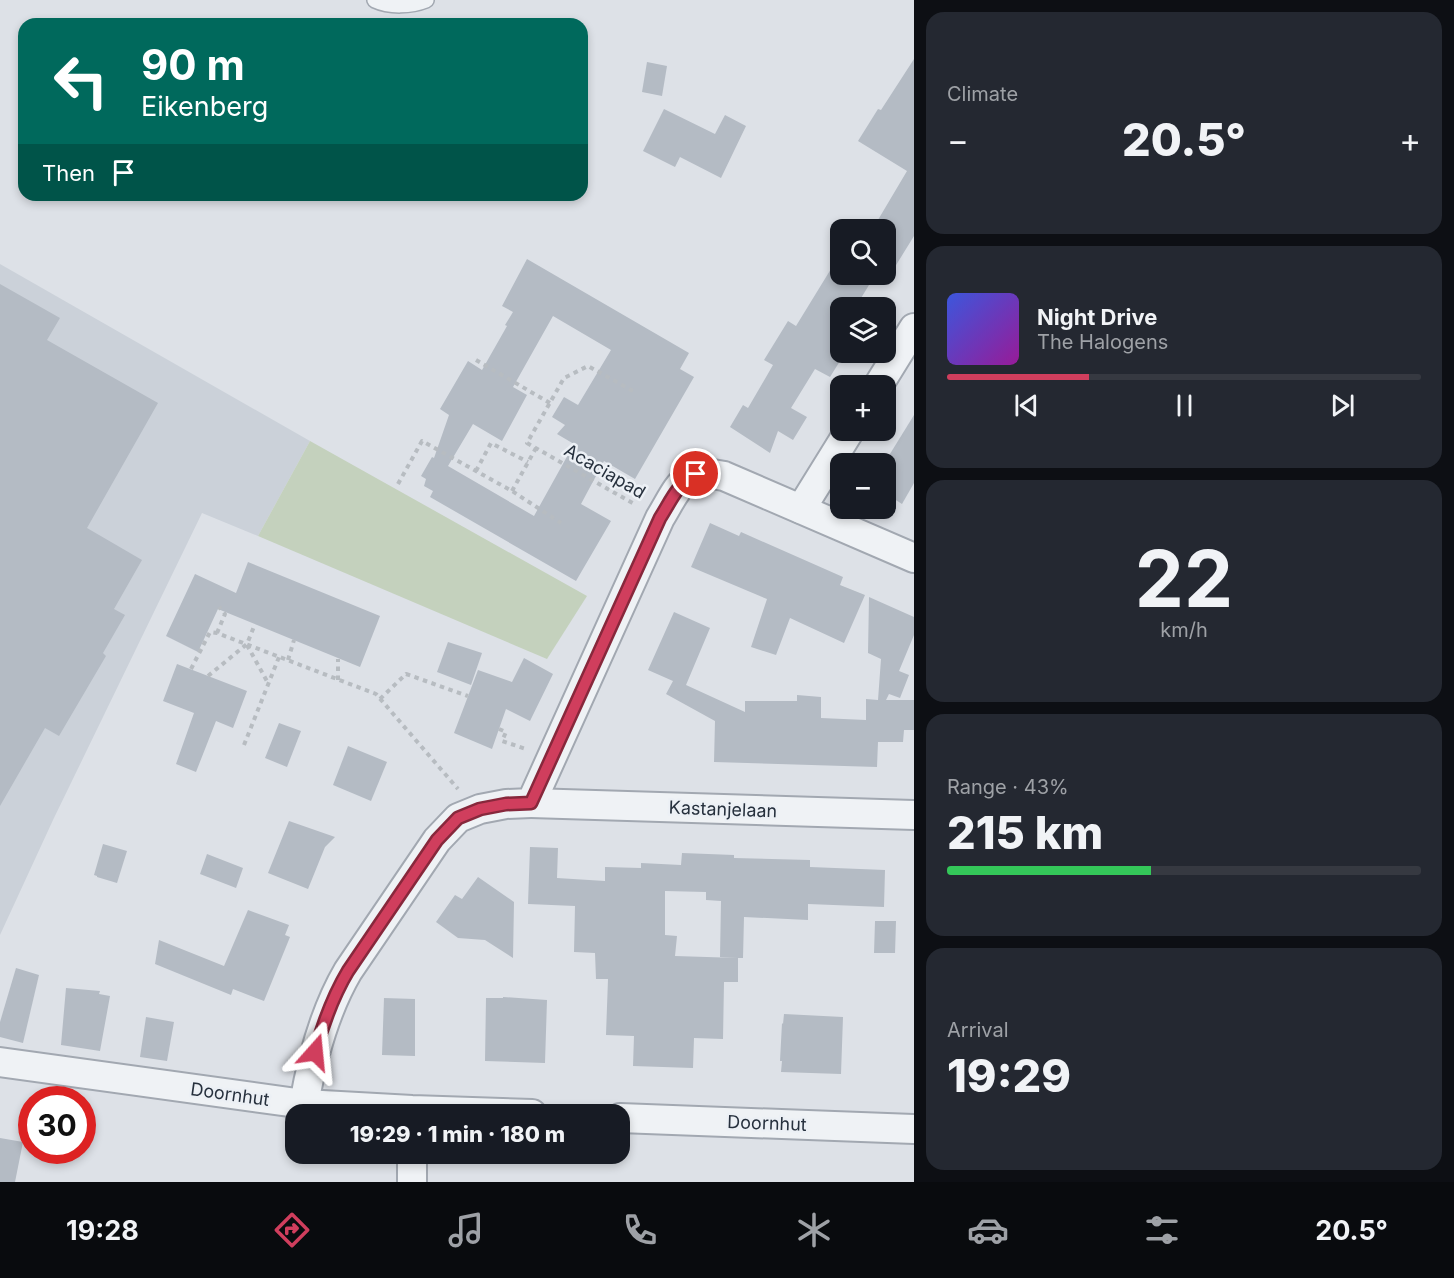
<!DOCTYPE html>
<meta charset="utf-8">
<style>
:root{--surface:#171b24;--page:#242831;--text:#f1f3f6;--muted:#9ea1a6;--line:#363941;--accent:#d03e5d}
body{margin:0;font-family:Inter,sans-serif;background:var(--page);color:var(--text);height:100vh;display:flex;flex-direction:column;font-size:22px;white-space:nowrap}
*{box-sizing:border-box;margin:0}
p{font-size:20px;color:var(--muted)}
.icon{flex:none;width:33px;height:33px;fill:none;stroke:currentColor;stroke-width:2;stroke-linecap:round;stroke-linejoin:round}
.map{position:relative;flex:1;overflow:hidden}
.side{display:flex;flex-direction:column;gap:12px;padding:12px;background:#0d0f14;width:540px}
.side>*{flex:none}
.hud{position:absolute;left:18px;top:18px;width:570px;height:183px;border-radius:18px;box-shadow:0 3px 9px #0003;background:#00695c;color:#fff;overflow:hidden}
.tools{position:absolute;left:830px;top:219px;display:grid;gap:12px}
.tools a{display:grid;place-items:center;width:66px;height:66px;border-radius:12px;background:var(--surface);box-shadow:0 3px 9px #0003;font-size:30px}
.speed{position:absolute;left:18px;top:1086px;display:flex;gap:12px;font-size:30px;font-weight:700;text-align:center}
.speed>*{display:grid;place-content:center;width:78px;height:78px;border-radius:50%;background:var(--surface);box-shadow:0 3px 9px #0003;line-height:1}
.speed .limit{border:9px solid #d22;background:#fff;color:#111}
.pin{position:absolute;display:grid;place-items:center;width:51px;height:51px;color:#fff;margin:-26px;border:3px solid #fff;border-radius:50%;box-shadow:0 2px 6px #0007}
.me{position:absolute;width:66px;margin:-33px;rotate:18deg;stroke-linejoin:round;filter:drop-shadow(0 0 4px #0008)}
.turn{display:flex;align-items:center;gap:21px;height:126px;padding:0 24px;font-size:27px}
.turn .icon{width:78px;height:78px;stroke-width:2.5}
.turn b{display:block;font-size:42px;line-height:51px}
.then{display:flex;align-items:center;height:57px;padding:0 24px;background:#0003;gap:12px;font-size:22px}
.big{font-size:45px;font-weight:800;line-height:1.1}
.side .widget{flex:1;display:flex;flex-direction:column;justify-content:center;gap:9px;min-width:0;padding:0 21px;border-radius:18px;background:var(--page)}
.side .dial{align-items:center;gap:0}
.dial b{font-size:78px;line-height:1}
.song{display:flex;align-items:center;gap:18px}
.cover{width:72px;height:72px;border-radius:9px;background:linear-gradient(135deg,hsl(230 70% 55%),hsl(300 70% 35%))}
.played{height:6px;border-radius:3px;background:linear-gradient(90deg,var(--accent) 30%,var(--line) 30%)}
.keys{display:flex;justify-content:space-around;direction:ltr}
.heat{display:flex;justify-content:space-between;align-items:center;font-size:33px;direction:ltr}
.charge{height:9px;border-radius:4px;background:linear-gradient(90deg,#34c759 43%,var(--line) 0)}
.trip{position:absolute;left:285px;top:1104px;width:345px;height:60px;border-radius:18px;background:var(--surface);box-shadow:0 3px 9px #0003;font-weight:800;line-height:60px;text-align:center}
.menu{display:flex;height:96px;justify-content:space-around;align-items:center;background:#090b0e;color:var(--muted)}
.menu .icon{width:42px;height:42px}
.menu .selected{color:var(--accent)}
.menu b{font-size:27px;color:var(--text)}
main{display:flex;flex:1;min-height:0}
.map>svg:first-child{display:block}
</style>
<main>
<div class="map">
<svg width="914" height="1182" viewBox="0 0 914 1182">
<rect width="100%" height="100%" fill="#dde1e7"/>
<path fill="#cbd1d9" d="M 0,264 L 310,441 L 258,536 L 202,513 L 53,820 L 0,935 Z"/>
<path fill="#c4d1bd" d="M 310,441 L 587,596 L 547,659 L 258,536 Z"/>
<g fill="#b4bbc4" fill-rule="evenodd">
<path d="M 914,59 L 914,236 L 885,283 L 885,230 L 872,230 L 907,171 L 858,141 L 878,109 L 881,110 Z"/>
<path d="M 647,62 L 667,66 L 662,96 L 642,92 Z"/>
<path d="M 664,109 L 715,134 L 725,115 L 746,126 L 721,178 L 680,157 L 675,167 L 643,151 Z"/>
<path d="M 527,259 L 689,353 L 680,369 L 694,377 L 635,479 L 604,461 L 581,504 L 611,521 L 576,581 L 430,497 L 433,491 L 424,486 L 426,479 L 421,476 L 432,457 L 434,458 L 449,415 L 440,409 L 468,361 L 482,370 L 507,326 L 505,325 L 513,312 L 502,306 ZM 553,316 L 611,350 L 578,405 L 564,397 L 552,417 L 565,425 L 557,434 L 574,444 L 534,516 L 448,466 L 473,424 L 502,441 L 527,395 L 513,387 Z"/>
<path d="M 834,264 L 840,267 L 840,274 L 852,274 L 869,285 L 855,308 L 840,308 L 840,361 L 830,377 L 815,369 L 791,408 L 807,417 L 793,440 L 778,431 L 770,453 L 730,427 L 743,405 L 748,408 L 773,365 L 764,360 L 788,321 L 796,326 Z"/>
<path d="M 0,284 L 60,318 L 47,340 L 158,403 L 87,528 L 142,560 L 114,609 L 125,615 L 103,653 L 106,656 L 59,736 L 45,728 L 0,806 Z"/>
<path d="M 914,415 L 914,483 L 902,504 L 885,493 L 885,462 Z"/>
<path d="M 710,523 L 739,536 L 741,532 L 843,577 L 840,585 L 865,595 L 844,643 L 790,618 L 776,655 L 751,647 L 767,599 L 691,567 Z"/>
<path d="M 248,562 L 380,616 L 360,667 L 218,609 L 198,652 L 166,636 L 195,574 L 236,593 Z"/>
<path d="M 869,597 L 914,617 L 914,635 L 899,671 L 909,675 L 900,698 L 889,694 L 886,700 L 914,700 L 914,730 L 904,730 L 903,742 L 878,742 L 877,767 L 714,762 L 715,721 L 666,694 L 673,681 L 648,670 L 674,612 L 710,628 L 686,685 L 745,712 L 745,701 L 797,701 L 797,695 L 821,697 L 821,718 L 866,720 L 866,699 L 878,700 L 881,659 L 868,653 Z"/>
<path d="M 448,642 L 482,653 L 471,685 L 437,672 Z"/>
<path d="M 524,658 L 553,674 L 530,721 L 506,709 L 492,749 L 454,733 L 478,670 L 512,682 Z"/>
<path d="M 177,664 L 247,691 L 233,728 L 216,721 L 196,772 L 176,764 L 194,713 L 163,701 Z"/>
<path d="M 279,723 L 301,731 L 287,767 L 265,758 Z"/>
<path d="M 348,746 L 387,762 L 371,801 L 333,785 Z"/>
<path d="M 289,821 L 335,837 L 325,847 L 308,889 L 268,873 Z"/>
<path d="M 103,844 L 127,851 L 117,883 L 97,877 L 97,876 L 94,875 Z"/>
<path d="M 530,847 L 558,848 L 557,878 L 605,881 L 605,867 L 641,868 L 641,863 L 681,865 L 682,853 L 734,855 L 734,858 L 810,860 L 810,867 L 885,870 L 884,907 L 808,904 L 808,920 L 744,917 L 743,958 L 738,958 L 738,982 L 724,982 L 723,1039 L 694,1038 L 693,1068 L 633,1066 L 634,1036 L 606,1035 L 608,979 L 596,979 L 595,953 L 574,952 L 575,906 L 528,904 ZM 665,891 L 706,892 L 706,900 L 721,901 L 720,957 L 738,958 L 675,956 L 677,936 L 665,935 Z"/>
<path d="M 207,854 L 243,868 L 236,888 L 200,874 Z"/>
<path d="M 478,877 L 514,902 L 513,958 L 485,940 L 458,938 L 436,922 L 455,895 L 462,899 Z"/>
<path d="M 248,910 L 289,925 L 285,935 L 290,937 L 264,1001 L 233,989 L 231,995 L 155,964 L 159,940 L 224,966 Z"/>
<path d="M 875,921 L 896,921 L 895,953 L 874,953 Z"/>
<path d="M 16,968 L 39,975 L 23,1043 L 0,1037 L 0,1022 Z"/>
<path d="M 66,988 L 100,991 L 99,994 L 110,996 L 100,1051 L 61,1045 Z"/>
<path d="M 503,997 L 547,1000 L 545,1063 L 485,1061 L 486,998 L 503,998 Z"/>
<path d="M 384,998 L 415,999 L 415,1056 L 382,1055 Z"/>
<path d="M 784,1014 L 843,1017 L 841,1074 L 781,1072 L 782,1061 L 780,1061 L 782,1023 L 783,1024 Z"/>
<path d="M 146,1017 L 174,1022 L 167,1061 L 140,1057 Z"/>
<path d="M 0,1138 L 23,1142 L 15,1182 L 0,1182 Z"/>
</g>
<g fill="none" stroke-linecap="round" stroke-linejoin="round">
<defs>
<path id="lane" d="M 375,0 C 390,7 411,6 426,0"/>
<g id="street">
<path d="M 878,386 L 914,328"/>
<path d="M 801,509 L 850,430"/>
<path d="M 531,803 L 914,815"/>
<path d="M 0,1062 L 304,1104 L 412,1110 L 532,1114"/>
<path d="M 304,1104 C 312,1058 324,1012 348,971 L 437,840 L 458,818 L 480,809 L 506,804 L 531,803 L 660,518 C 679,487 682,467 724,476 L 914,558"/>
<path d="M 620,1118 L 914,1129"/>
<path d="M 412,1182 L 412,1154"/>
</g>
</defs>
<use href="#lane" stroke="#a2a8b1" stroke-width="18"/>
<use href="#street" stroke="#a2a8b1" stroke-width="32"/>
<g stroke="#b7bcc1" stroke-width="4" stroke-dasharray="4.5 4.5" stroke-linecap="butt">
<path d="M 476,360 L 550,403"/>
<path d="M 633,391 L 588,366 L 564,378 L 527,443 L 636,505"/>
<path d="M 476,471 L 491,443 L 528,462"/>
<path d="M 398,484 L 422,441 L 512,491 L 561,523"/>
<path d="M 512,491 L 536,448"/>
<path d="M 217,633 L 225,614 L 219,607"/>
<path d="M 247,645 L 268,683"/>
<path d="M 288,660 L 294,640"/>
<path d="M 191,669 L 210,632 L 217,633 L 376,694 L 458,789"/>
<path d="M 208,676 L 247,644 L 255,624"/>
<path d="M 338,680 L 338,659"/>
<path d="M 380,699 L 406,674 L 468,696"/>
<path d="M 499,729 L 506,732 L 502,741 L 526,749"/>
<path d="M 244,745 L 279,657"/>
</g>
<use href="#lane" stroke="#eff2f5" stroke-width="15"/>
<use href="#street" stroke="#eff2f5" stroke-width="28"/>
</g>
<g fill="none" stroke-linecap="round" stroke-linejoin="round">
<defs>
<path id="route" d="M 315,1052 C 323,1024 333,996 348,971 L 437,840 L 458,818 L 480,809 L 506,804 L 531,803 L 660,518 C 671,501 677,484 696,474"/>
</defs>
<use href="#route" stroke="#87283c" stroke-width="15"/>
<use href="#route" stroke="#d03e5d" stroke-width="10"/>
</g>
<g text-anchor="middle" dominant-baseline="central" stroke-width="5" stroke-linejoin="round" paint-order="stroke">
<g font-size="18" fill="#26303d" stroke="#ecf0f5">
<text transform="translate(605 471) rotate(30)">Acaciapad</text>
<text transform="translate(723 809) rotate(2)">Kastanjelaan</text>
<text transform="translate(230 1094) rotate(8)">Doornhut</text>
<text transform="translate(767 1123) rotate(2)">Doornhut</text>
</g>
</g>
</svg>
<div class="tools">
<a><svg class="icon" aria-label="search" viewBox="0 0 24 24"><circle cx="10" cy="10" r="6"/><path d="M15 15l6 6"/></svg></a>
<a><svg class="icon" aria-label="layers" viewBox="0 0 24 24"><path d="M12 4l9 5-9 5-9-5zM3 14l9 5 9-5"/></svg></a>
<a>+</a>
<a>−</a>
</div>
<div class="speed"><div class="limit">30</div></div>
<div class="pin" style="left:696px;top:474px;background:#d93025"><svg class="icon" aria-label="arrive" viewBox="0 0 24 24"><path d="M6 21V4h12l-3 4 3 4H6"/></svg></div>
<svg class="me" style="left:315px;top:1052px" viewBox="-20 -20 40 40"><path d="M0-17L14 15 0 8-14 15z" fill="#d03e5d" stroke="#fff" stroke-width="4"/></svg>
<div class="trip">19:29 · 1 min · 180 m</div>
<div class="hud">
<div class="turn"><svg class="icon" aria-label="left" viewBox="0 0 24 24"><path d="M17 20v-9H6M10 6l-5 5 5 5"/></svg><div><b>90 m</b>Eikenberg</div></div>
<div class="then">Then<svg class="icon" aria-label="arrive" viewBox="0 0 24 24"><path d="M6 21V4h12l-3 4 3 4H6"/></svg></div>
</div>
</div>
<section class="side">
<div class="widget"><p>Climate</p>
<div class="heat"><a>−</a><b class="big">20.5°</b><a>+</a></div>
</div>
<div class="widget">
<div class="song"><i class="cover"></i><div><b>Night Drive</b><p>The Halogens</p></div></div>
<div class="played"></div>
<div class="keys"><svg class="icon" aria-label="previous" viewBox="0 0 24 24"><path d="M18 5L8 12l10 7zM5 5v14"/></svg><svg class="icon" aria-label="pause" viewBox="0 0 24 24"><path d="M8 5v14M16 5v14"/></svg><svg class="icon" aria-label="next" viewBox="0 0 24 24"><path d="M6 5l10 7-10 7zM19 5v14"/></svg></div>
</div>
<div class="widget dial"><b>22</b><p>km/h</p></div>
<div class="widget"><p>Range · 43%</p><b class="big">215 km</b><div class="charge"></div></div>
<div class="widget"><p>Arrival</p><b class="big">19:29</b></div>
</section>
</main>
<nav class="menu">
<b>19:28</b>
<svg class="icon selected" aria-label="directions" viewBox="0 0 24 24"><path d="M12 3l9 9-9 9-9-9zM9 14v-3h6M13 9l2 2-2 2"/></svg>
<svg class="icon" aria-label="music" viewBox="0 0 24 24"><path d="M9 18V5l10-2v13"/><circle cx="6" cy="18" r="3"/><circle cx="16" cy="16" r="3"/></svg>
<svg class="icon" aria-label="phone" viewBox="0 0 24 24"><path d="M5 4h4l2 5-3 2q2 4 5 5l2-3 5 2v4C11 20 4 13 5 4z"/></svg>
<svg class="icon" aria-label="climate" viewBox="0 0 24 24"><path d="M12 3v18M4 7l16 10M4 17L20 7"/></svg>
<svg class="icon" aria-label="car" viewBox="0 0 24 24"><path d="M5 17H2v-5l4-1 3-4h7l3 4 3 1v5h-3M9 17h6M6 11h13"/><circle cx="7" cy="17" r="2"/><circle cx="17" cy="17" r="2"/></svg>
<svg class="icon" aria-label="filters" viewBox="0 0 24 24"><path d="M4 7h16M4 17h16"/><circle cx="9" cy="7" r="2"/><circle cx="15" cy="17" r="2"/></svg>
<b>20.5°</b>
</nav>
